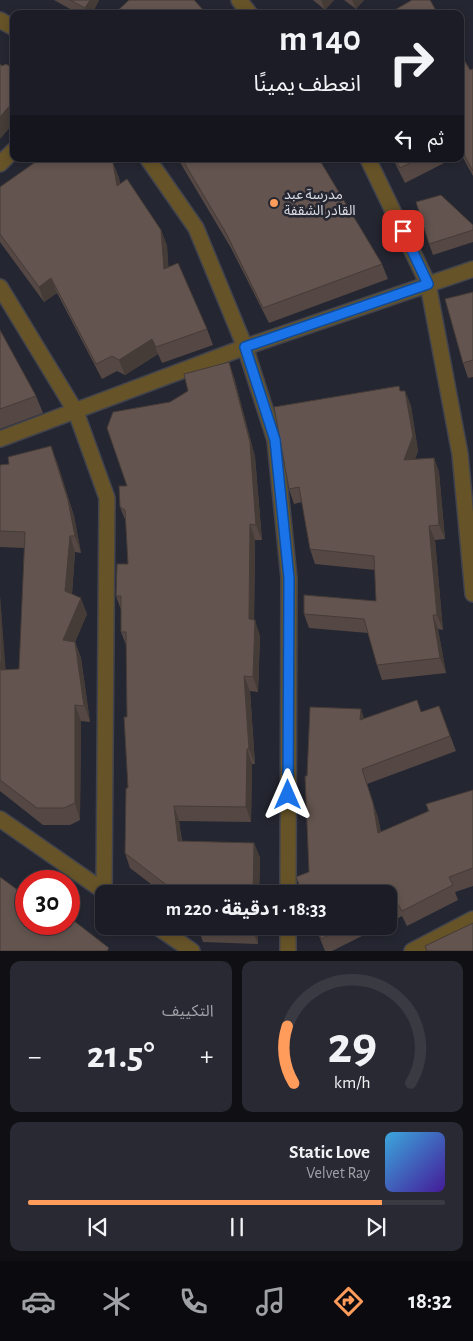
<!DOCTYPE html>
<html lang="ar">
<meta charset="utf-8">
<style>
:root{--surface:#1b1c25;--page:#282932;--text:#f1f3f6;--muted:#a0a1a7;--line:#393a42;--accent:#ff9b5b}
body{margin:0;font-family:"Alegreya Sans","Noto Sans Arabic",sans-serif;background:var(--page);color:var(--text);direction:rtl;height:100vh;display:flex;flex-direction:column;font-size:19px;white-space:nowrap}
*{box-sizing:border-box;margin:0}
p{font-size:16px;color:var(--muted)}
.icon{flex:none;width:28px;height:28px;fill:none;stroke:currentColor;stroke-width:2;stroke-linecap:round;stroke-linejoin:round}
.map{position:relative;height:951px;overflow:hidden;direction:ltr}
.panel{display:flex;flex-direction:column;gap:10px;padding:10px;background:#0f0f14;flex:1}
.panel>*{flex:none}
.guide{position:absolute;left:10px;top:10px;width:454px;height:152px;border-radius:10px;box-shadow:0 2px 8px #0003,0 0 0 1px var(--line);direction:rtl;background:#1b1c25;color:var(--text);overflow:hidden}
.speed{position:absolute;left:15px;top:870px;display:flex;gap:10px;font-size:25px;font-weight:700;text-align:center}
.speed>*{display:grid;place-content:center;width:65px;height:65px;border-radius:50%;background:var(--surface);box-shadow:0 2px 8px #0003,0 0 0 1px var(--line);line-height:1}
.speed .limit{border:8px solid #d22;background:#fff;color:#111}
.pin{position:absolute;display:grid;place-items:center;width:42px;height:42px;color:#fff;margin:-21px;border-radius:10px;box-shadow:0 2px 8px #0006}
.me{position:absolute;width:55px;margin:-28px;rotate:0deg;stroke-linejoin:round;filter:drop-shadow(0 0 4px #0008)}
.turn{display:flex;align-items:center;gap:18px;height:105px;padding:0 20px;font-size:22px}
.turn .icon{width:65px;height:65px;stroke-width:2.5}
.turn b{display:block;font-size:35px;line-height:42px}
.then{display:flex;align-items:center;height:48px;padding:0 20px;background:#0003;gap:10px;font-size:19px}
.big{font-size:38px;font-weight:700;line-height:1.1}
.panel .widget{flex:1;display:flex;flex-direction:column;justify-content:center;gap:8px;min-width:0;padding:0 18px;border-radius:10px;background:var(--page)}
.panel .dial{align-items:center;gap:0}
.dial svg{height:130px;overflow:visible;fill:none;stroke:var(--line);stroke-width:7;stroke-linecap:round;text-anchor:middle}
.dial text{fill:var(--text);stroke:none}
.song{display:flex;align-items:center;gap:15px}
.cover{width:60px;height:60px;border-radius:8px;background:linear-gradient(135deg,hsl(200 70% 55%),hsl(260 70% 35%))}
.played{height:5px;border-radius:2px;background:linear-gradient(90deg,var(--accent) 85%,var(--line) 85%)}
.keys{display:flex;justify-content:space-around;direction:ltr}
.heat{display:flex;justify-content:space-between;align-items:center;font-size:28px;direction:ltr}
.panel .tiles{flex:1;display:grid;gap:10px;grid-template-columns:1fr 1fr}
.widget:last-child{grid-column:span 2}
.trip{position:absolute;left:95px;top:885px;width:302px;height:50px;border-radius:10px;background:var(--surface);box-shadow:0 2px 8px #0003,0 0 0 1px var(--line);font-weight:700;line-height:50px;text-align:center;direction:rtl}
.dock{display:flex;height:80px;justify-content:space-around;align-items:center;background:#0b0b0f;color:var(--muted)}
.dock .icon{width:35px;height:35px}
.dock .on{color:var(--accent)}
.dock b{font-size:22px;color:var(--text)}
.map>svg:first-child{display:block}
</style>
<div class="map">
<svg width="473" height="951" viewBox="0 0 473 951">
<rect width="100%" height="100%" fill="#242631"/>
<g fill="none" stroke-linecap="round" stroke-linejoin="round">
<defs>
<g id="minor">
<path d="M 239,0 L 250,14"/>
<path d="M 0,20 L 14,28"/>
<path d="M 148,159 L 196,228 L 245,347 L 275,440 L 289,578 L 288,894"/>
<path d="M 368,159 L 428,284 L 460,454 L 473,594"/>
<path d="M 0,164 L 14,150"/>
<path d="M 0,287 L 76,412 L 107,498 L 104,891"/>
<path d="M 0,439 L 245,347 L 473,269"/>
<path d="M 0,819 L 108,894"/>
<path d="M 156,926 L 192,951"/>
<path d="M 288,951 L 288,926"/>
<path d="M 412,951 L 473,919"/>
</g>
</defs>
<use href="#minor" stroke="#41434e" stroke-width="18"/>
<use href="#minor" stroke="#665328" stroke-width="15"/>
</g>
<g fill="#554844">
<path d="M 54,0 L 99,0 L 92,14 L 79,14 Z"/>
<path d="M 313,0 L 334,0 L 325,10 Z"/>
<path d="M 344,0 L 364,0 L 356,9 Z"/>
<path d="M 460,53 L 470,70 L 473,69 L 473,176 L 461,154 L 460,155 Z"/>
<path d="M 34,159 L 110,159 L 113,163 L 119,178 L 120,184 L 161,230 L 167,246 L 168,267 L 207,329 L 213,345 L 162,363 L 158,354 L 125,375 L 117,371 L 102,379 L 57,293 L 44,302 L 0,242 L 0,187 L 35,162 Z"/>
<path d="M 178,159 L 319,159 L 382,264 L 388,279 L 269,323 L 231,248 Z"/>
<path d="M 393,159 L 452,159 L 405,183 Z"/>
<path d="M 473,225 L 473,242 L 433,255 L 429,244 Z"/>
<path d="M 473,292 L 473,377 L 468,378 L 463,363 Z"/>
<path d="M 0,330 L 36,396 L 43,413 L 0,429 Z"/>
<path d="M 234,377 L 255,457 L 262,540 L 255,540 L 254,620 L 260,636 L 258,692 L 250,691 L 255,764 L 252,764 L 251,822 L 179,821 L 182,841 L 254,843 L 260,858 L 259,894 L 164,894 L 130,868 L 125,853 L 128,788 L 126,645 L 121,632 L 121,610 L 116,596 L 128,564 L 126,522 L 120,507 L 127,486 L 170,402 Z"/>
<path d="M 401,391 L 405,391 L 411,406 L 418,451 L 415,459 L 434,458 L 439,472 L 445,539 L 435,540 L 443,630 L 438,629 L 446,673 L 382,680 L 377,665 L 368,633 L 309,628 L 304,614 L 376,601 L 375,570 L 315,564 L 310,549 L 302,502 L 294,504 L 289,489 Z"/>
<path d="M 57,462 L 74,516 L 81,553 L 75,552 L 72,594 L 87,614 L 75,642 L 81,658 L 90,722 L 81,721 L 80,820 L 70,825 L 43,825 L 0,791 L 0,596 L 5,670 L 19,669 L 25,548 L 0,547 L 0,465 Z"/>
<path d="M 439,706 L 456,751 L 367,784 L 378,818 L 381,832 L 428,811 L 426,804 L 473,790 L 473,886 L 455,892 L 458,900 L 407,926 L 402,916 L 389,923 L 389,894 L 302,894 L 296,877 L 309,872 L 307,776 L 364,719 L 421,712 Z"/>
<path d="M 197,926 L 258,926 L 258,944 L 203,942 Z"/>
<path d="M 315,926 L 382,926 L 332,951 L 325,951 Z"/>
</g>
<g fill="#453b37">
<path d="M 90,0 L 99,0 L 92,14 L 87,14 L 85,8 Z"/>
<path d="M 321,0 L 334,0 L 325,10 Z"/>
<path d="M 352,0 L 364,0 L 356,9 Z"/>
<path d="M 14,101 L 14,123 L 0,139 L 0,117 Z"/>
<path d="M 113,163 L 119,178 L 122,201 L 117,186 Z"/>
<path d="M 161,230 L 167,246 L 170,284 L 164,269 Z"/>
<path d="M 51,278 L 57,293 L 44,302 L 39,287 Z"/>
<path d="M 152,339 L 158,354 L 125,375 L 119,360 Z"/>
<path d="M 229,362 L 234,377 L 255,457 L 262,540 L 256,525 Z"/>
<path d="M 405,391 L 411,406 L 418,451 L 409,475 L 404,460 Z"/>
<path d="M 51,446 L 57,462 L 74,516 L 81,553 L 75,536 Z"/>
<path d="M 434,458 L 439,472 L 445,539 L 439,525 Z"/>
<path d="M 250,524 L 255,540 L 254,634 L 249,619 Z"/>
<path d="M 429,526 L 435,540 L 443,630 L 437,615 Z"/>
<path d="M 70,536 L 75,552 L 71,607 L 65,591 Z"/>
<path d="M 0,596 L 7,686 L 1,670 Z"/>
<path d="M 81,598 L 87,614 L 75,642 L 81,658 L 90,722 L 63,640 Z"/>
<path d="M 433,615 L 438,629 L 446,673 L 440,658 Z"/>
<path d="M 255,620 L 260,636 L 258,692 L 253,677 Z"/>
<path d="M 244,676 L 250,691 L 255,764 L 249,749 Z"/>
<path d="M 75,705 L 81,721 L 80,820 L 75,803 Z"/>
<path d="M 361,709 L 366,724 L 360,720 Z"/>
<path d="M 247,749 L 252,764 L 251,822 L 246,807 Z"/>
<path d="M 362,769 L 378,818 L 384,848 L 378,833 Z"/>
<path d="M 174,806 L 179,821 L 183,856 L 178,841 Z"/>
<path d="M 254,843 L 260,858 L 259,894 L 253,894 Z"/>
<path d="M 252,926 L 258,926 L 258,944 L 252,929 Z"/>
</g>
<g fill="#63544f" stroke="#453b37">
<path d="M 70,0 L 90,0 L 85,8 Z"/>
<path d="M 129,0 L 194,0 L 207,14 L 114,14 Z"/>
<path d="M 412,0 L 430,0 L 438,14 L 393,14 L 391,12 Z"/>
<path d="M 460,53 L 470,70 L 473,69 L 473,171 L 460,147 Z"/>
<path d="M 0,64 L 2,66 L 6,64 L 14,69 L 14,101 L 0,117 Z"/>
<path d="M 35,159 L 110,159 L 113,163 L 117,186 L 127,179 L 161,230 L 164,269 L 178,263 L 207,329 L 156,347 L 152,339 L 119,360 L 112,356 L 96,364 L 51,278 L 39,287 L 0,234 L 0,187 L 37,161 Z"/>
<path d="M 182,159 L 319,159 L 382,264 L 263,308 L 226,233 Z"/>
<path d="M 395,159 L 418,159 L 400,168 Z"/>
<path d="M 441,195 L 473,225 L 473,230 L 429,244 L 416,202 Z"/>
<path d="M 473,292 L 473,360 L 463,363 L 445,299 Z"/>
<path d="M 0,330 L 36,396 L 0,409 Z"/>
<path d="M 229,362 L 250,442 L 256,525 L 250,524 L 249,619 L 255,620 L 253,677 L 244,676 L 249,749 L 247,749 L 246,807 L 174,806 L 178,841 L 254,843 L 253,894 L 178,894 L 125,853 L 126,788 L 128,788 L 124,717 L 127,717 L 126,632 L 121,632 L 121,596 L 116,596 L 117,564 L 128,564 L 125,510 L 120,507 L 119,486 L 127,486 L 107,428 L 113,412 L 170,402 L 188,391 L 184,374 Z"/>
<path d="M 399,386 L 400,391 L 405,391 L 413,436 L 404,460 L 434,458 L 439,525 L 429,526 L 437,615 L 433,615 L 440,658 L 377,665 L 364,619 L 304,614 L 304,595 L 376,601 L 374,556 L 310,549 L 299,487 L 289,489 L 274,407 Z"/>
<path d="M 51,446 L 68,500 L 75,536 L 70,536 L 65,591 L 81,598 L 63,640 L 75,642 L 84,706 L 75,705 L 75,803 L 64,808 L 37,808 L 0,780 L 0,661 L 1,670 L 19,669 L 25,532 L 0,531 L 0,465 L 9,464 L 8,457 Z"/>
<path d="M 417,700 L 421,712 L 439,706 L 450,736 L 362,769 L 373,803 L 378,833 L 429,811 L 426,804 L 473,790 L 473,868 L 449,877 L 453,885 L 402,911 L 396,901 L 389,905 L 389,894 L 303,894 L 296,877 L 309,872 L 305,776 L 307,776 L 310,707 L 361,709 L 360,720 Z"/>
<path d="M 0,877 L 26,896 L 26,924 L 69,924 L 69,917 L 109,948 L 107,951 L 0,951 Z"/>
<path d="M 473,923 L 473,951 L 427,951 L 425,946 Z"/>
<path d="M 197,926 L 252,926 L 252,929 L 197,927 Z"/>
<path d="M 316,926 L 346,926 L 321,939 Z"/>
</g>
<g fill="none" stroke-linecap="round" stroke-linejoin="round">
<defs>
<path id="route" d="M 288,795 L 289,578 L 275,440 L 245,347 L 428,284 L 403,231"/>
</defs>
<use href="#route" stroke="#114b97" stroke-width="12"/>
<use href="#route" stroke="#1a73e8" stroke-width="9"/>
</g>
<circle fill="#ff9b5b" stroke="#242631" stroke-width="2" cx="274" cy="203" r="5"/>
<g text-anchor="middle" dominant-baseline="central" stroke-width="5" stroke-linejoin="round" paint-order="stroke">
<g font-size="14" fill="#dcdee6" stroke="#242631" text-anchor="start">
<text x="284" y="195">مدرسة عبد<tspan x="284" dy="16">القادر الشقفة</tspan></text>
</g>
</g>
</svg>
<div class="speed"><div class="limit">30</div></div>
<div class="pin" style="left:403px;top:231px;background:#d93025"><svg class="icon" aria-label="arrive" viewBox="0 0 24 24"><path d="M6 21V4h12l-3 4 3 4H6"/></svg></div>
<svg class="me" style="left:288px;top:795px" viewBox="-20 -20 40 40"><path d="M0-17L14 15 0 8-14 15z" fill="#1a73e8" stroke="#fff" stroke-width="4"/></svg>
<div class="trip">18:33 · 1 دقيقة · 220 m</div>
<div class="guide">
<div class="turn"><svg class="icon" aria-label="right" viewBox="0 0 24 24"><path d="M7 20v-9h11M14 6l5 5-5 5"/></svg><div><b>140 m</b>انعطف يمينًا</div></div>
<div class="then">ثم<svg class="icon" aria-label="left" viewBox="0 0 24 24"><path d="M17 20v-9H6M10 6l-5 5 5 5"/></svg></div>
</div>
</div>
<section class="panel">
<div class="tiles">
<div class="widget dial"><svg viewBox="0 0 100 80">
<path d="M14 69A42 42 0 1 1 86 69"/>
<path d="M14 69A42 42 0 0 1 10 34" stroke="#ff9b5b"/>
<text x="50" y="56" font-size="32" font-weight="700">29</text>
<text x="50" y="72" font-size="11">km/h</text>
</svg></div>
<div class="widget"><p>التكييف</p>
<div class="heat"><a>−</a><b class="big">21.5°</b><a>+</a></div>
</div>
<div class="widget">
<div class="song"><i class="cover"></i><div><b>Static Love</b><p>Velvet Ray</p></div></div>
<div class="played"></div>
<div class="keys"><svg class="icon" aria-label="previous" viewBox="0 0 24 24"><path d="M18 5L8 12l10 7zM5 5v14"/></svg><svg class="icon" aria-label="pause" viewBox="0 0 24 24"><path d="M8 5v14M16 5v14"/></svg><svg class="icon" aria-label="next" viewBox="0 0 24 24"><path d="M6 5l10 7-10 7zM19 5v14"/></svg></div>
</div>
</div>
</section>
<nav class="dock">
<b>18:32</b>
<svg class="icon on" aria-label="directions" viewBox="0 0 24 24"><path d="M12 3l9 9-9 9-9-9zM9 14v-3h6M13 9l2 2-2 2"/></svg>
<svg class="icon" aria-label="music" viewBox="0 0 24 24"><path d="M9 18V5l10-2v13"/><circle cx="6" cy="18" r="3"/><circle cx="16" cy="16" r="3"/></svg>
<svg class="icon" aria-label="phone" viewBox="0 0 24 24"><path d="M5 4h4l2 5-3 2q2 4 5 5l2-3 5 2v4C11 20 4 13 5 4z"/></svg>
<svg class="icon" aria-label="climate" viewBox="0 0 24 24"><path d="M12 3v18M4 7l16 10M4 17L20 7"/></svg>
<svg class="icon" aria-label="car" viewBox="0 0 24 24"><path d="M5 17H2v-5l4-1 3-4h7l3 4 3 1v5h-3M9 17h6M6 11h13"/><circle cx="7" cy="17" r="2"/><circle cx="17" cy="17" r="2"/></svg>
</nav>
